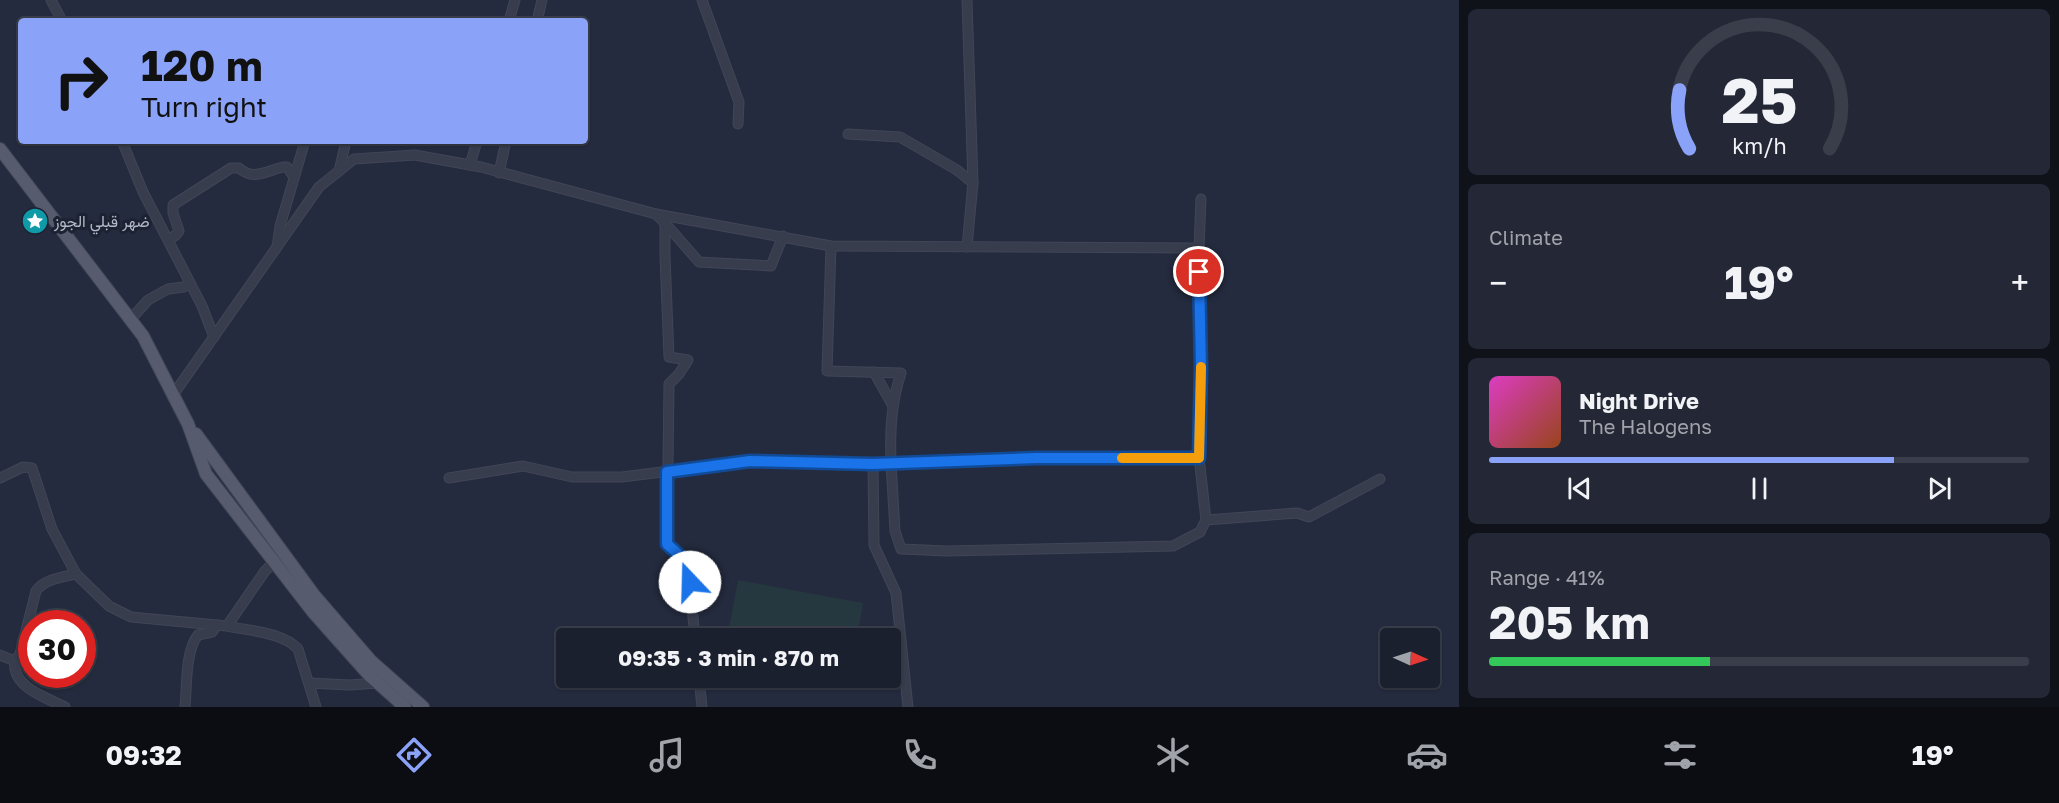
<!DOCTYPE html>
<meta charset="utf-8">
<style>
:root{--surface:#1b202e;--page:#242836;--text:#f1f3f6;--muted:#a0a3aa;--line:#393e4a;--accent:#8aa2f8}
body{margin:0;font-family:"Golos Text",Vazirmatn,sans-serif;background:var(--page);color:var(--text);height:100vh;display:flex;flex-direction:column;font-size:22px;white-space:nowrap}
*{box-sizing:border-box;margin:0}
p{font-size:20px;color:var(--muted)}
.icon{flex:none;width:33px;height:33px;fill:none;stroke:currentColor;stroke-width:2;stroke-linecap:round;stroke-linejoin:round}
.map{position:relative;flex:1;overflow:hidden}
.panel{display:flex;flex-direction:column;gap:9px;padding:9px;background:#0f1219;width:600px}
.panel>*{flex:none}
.banner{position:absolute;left:18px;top:18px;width:570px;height:126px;border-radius:6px;box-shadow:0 2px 4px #0004,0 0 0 2px var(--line);background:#8aa2f8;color:#111;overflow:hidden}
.needle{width:39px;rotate:93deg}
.buttons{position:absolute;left:1380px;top:628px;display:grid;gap:12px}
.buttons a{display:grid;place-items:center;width:60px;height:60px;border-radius:6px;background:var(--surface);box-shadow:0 2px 4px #0004,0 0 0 2px var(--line);font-size:30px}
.speed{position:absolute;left:18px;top:610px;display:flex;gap:12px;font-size:30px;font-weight:700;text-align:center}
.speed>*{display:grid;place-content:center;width:78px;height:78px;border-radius:50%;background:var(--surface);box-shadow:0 2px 4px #0004,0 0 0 2px var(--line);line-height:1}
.speed .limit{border:9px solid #d22;background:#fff;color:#111}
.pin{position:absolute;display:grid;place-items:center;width:51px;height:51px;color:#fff;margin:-26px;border:3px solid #fff;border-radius:50%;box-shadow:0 2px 6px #0007}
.me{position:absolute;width:66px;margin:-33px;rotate:339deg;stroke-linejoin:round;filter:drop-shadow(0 0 4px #0008)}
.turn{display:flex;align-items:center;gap:21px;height:126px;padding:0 24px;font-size:27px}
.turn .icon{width:78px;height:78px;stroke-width:2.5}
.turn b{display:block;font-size:42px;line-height:51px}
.big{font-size:45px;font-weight:700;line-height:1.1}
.panel .widget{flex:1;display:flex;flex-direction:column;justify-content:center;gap:9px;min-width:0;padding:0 21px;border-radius:9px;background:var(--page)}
.panel .dial{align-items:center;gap:0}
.dial svg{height:156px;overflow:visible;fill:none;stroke:var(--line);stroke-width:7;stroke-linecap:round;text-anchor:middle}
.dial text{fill:var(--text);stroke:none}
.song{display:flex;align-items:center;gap:18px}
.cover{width:72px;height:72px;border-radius:9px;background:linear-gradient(135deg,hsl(310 70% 55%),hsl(20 70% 35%))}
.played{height:6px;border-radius:3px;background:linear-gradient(90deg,var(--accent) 75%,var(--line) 75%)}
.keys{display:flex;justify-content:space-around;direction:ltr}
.heat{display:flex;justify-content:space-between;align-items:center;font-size:33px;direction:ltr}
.charge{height:9px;border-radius:4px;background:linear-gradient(90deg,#34c759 41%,var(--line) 0)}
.trip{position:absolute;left:556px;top:628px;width:345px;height:60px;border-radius:6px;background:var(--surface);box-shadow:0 2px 4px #0004,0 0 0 2px var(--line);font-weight:700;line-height:60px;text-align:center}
.dock{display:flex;height:96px;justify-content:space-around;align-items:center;background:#0b0d12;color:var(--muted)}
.dock .icon{width:42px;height:42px}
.dock .selected{color:var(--accent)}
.dock b{font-size:27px;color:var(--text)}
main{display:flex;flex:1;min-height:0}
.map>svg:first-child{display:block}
</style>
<main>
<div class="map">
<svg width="1459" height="707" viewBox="0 0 1459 707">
<rect width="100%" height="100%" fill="#242b3e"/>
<path fill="#26383f" d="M 738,580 L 863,603 L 857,639 L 727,639 Z"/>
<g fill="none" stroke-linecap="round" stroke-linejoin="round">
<defs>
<g id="minor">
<path d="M 51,0 L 62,21"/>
<path d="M 702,0 L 739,102 L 738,124"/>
<path d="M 967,0 L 973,183 L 967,247"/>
<path d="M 509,21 L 515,0"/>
<path d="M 537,21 L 542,0"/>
<path d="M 848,134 L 900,137 L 957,170 L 973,183"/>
<path d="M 122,141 L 143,192 L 202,306 L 214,337"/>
<path d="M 470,165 L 477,141"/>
<path d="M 339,171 L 346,141"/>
<path d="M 499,173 L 506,141"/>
<path d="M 656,214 L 665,223 L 665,256 L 669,357 L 688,360 L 679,374 L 669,384 L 667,545 L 688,563 L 695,639"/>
<path d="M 665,223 L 699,262 L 771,266 L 783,236"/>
<path d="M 168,240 L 176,235 L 179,231 L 173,213 L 173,205 L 231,168 L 239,168 C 253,181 267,171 283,167 L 287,167 L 294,177"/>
<path d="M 277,247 L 280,226 L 305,141"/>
<path d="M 130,320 L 148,300 L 168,289 L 184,287 L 190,283"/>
<path d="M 874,372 L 893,406"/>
<path d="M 173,395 L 319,187 L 354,159 L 415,155 L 481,167 L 656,214 L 831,246 L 1199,248"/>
<path d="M 1199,457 L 1037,458 L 891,463 L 895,531 L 901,549 L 947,551 L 1173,546 L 1200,532 L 1206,520 L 1199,457 L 1201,367 L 1199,248 L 1201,199"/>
<path d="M 873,464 L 874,545 L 896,593 L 908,707"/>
<path d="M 0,478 L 23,467 L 32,468 L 52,529 L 76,574"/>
<path d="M 449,478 L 523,466 L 572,477 L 622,477 L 750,461 L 891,463 C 890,432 891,403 901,373 L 827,371 L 831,246"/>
<path d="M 1206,520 L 1297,513 L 1309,517 L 1380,479"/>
<path d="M 227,626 C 249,631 283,632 298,649 L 316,707"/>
<path d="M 0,655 L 15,661 L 20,654 L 36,591 C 44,579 63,577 76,574 L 109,606 L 131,617 L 227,626 L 265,571 L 274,562"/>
<path d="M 15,661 C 11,687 47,698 65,707"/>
<path d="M 699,678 L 702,707"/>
<path d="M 309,683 L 350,685 L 378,683"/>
<path d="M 185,707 C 187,687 185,651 198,635 L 212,632 L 217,625"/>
</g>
<g id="major">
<path d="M 0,149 L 143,336 L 188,424 L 206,474 L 313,612 L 370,676 L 405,707"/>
<path d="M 196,434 L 314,595 L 371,661 L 423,707"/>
</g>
</defs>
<use href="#minor" stroke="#414657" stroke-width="11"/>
<use href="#major" stroke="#414657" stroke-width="14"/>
<use href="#minor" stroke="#383d4e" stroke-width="9"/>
<use href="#major" stroke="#565c6e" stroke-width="12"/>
</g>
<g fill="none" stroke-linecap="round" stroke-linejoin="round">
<defs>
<path id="route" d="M 690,582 L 688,563 L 667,544 L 667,472 L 750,461 L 873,464 L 1036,458 L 1199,458 L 1201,367 L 1199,272"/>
</defs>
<use href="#route" stroke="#114b97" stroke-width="15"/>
<use href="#route" stroke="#1a73e8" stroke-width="10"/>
<path stroke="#f59e0b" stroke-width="10" d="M 1122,458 L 1199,458 L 1201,367"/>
</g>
<defs>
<symbol id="sight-disc" viewBox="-11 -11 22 22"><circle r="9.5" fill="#0f9aa8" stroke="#1d2233"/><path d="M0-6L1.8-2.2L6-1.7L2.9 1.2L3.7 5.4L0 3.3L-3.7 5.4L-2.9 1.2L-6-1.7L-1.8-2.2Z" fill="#fff"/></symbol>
</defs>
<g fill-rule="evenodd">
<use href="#sight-disc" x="20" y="206" width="30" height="30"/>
</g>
<g text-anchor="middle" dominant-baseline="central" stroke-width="6" stroke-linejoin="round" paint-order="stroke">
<g font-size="16" fill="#b4b9c9" stroke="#1d2233" text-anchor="start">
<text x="54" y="221">ضهر قبلي الجوز</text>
</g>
</g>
</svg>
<div class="buttons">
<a><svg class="needle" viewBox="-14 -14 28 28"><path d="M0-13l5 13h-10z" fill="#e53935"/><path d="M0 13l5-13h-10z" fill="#a0a3aa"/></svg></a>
</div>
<div class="speed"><div class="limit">30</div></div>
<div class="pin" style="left:1199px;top:272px;background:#d93025"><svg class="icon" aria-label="arrive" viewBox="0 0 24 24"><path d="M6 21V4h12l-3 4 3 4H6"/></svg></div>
<svg class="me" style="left:690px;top:582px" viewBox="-20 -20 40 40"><circle r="19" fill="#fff"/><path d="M0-13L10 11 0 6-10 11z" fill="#1a73e8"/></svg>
<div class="trip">09:35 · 3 min · 870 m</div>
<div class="banner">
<div class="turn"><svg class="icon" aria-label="right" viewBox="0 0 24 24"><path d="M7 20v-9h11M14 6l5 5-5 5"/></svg><div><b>120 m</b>Turn right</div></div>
</div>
</div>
<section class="panel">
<div class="widget dial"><svg viewBox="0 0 100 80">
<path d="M14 69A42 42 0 1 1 86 69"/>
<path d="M14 69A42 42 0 0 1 9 39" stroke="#8aa2f8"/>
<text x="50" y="56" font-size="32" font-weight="700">25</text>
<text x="50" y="72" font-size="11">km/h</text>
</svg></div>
<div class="widget"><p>Climate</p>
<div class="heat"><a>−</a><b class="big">19°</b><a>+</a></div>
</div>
<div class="widget">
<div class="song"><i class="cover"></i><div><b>Night Drive</b><p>The Halogens</p></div></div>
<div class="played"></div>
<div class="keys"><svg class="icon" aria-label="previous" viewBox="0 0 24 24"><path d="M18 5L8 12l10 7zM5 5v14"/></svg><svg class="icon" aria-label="pause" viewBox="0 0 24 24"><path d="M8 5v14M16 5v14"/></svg><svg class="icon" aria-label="next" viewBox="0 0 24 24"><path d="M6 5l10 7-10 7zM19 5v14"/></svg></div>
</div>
<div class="widget"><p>Range · 41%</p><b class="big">205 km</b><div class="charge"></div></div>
</section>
</main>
<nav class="dock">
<b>09:32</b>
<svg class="icon selected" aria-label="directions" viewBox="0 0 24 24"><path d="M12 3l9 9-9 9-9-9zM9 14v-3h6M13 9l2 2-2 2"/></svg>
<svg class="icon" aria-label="music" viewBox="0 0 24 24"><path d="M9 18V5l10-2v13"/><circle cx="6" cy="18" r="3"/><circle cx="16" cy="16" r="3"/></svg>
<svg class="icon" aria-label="phone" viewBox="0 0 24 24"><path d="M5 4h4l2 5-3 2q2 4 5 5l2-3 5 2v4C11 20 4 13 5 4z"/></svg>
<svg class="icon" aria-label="climate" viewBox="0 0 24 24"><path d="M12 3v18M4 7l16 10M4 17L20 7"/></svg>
<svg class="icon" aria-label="car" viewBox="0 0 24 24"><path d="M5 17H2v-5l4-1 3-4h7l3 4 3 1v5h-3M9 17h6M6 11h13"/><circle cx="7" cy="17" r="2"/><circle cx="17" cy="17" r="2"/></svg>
<svg class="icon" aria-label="filters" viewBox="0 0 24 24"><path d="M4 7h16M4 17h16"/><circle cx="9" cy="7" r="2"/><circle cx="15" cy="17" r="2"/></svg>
<b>19°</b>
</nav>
